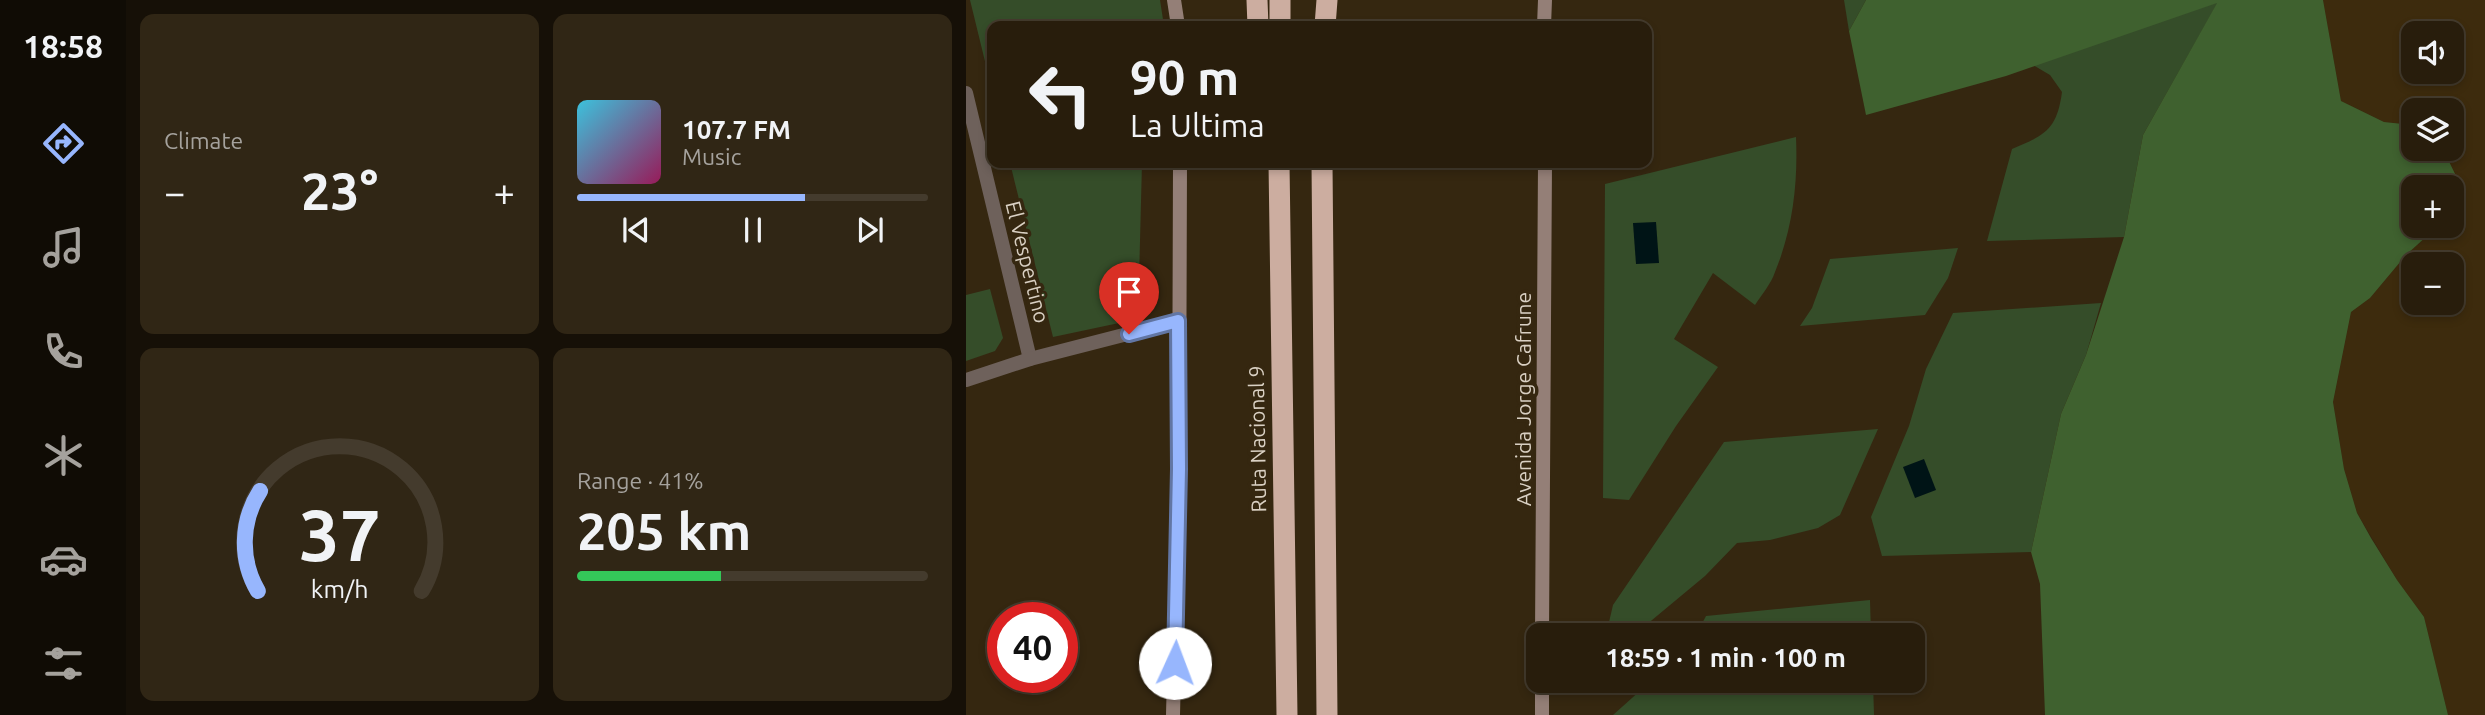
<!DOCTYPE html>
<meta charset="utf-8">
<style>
:root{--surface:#281d0c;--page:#302615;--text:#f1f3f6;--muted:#a5a29d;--line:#443b2d;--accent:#97b6fd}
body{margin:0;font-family:Ubuntu,sans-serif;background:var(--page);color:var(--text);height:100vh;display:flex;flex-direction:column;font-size:26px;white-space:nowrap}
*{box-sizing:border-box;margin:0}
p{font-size:23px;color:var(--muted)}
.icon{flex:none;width:38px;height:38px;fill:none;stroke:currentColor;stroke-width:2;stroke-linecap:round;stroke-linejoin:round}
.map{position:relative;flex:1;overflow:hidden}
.details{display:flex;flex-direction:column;gap:14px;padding:14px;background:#161007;width:840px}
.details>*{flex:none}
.banner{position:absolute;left:21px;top:21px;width:665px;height:147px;border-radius:14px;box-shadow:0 4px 10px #0003,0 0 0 2px var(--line);background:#281d0c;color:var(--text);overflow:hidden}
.fabs{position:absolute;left:1435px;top:21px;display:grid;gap:14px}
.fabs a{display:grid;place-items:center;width:63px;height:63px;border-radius:14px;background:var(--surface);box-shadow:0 4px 10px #0003,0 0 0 2px var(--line);font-size:35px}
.speed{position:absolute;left:21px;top:602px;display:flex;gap:14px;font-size:35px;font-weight:700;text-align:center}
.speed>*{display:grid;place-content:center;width:91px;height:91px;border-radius:50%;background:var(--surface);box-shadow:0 4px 10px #0003,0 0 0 2px var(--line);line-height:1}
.speed .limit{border:10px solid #d22;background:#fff;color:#111}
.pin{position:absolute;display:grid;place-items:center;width:60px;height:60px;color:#fff;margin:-72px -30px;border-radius:50% 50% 50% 0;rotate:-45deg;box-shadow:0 0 7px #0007}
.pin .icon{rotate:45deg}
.me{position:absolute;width:77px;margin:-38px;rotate:2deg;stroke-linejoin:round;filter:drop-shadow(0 0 5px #0008)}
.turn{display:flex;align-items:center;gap:24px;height:147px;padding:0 28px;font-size:32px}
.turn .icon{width:91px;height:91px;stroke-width:2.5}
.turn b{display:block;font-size:49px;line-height:60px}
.big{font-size:52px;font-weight:700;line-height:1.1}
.details .tile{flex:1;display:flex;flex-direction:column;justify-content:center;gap:10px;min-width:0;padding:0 24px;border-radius:14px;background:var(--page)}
.details .dial{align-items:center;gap:0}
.dial svg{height:182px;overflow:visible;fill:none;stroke:var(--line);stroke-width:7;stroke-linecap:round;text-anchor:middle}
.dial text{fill:var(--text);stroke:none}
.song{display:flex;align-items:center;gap:21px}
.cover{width:84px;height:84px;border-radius:10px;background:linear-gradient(135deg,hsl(190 70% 55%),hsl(330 70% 35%))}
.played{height:7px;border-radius:4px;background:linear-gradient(90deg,var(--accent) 65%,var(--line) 65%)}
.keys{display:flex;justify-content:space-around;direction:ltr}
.heat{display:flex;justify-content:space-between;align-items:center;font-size:38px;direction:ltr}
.charge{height:10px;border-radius:5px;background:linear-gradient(90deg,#34c759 41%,var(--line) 0)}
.details .tiles{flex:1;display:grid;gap:14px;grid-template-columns:repeat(2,1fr)}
.trip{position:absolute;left:560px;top:623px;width:399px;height:70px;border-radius:14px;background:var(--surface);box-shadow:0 4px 10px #0003,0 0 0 2px var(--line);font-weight:700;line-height:70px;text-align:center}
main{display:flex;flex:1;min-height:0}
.menu{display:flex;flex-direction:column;width:126px;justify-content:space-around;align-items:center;background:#100c05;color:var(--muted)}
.menu .icon{width:49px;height:49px}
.menu .active{color:var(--accent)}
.menu b{font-size:32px;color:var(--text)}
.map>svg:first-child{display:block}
</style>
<main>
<nav class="menu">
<b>18:58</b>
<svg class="icon active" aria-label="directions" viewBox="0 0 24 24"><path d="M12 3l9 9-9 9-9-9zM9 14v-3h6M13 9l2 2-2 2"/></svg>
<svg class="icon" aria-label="music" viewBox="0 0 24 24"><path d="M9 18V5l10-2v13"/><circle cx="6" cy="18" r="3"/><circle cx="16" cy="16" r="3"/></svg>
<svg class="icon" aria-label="phone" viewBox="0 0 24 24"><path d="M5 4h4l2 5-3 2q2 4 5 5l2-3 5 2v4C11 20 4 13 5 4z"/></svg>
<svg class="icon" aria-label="climate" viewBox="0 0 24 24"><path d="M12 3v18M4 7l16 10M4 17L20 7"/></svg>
<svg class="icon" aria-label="car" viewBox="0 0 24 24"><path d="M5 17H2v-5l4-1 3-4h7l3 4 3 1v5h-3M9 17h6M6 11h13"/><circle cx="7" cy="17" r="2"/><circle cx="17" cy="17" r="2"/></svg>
<svg class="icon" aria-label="filters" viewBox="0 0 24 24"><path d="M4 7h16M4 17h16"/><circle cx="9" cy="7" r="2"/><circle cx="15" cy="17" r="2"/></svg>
</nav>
<section class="details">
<div class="tiles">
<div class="tile"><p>Climate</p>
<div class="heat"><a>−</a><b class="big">23°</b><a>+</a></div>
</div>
<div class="tile">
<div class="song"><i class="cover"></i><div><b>107.7 FM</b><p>Music</p></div></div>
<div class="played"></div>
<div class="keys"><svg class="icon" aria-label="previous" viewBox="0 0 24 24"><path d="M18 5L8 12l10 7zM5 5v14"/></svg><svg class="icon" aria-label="pause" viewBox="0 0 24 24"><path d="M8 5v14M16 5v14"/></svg><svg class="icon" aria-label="next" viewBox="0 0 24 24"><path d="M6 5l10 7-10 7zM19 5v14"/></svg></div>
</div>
<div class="tile dial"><svg viewBox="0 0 100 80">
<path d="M14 69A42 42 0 1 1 86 69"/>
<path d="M14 69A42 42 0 0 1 15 25" stroke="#97b6fd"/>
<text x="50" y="56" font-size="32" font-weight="700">37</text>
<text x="50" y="72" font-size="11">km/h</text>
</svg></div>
<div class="tile"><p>Range · 41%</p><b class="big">205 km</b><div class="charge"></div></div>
</div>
</section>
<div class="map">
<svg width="1519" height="715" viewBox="0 0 1519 715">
<rect width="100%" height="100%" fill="#352710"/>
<path fill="#3d2b0d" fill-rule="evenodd" d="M 1357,0 L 1519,0 L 1519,715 L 1482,715 L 1458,617 L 1431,580 L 1391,513 L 1378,469 L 1367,402 L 1385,312 L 1404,298 L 1440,255 L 1472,226 L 1486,226 L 1486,195 L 1492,180 L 1477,149 L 1486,149 L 1486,110 L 1447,110 L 1447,125 L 1418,122 L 1375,101 ZM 1447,33 L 1486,33 L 1486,72 L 1447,72 ZM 1447,264 L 1486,264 L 1486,303 L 1447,303 Z"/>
<g fill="#354d29">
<path d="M 4,0 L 194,0 L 198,26 L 26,26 L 26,90 Z"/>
<path d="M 878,0 L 900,0 L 883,31 Z"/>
<path d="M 1252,2 L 1177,135 L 1158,237 L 1021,241 L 1046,149 C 1080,135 1091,129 1096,92 L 1084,75 L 1067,65 Z"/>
<path d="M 830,137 C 832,183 827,228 809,272 C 805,284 796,294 789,305 L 747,273 L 708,339 L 752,367 L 710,426 L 663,500 L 637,498 L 639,184 Z"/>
<path d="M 44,163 L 176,163 L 172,319 L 87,337 Z"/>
<path d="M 992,248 L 982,278 L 959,315 L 834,326 L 846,308 L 864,259 Z"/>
<path d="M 24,289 L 37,338 L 29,351 L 0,361 L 0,295 Z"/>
<path d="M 1135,303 L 1120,355 L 1095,414 L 1065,552 L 916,556 L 905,517 L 943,426 L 960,369 L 987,313 Z"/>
<path d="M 912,429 L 874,515 L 852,528 L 804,540 L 771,543 L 739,576 L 668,635 L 640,635 L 647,605 L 758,442 Z"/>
<path d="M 904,600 L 905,635 L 730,635 L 740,616 Z"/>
<path d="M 685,681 L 907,681 L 908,715 L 647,715 Z"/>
</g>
<path fill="#3f612f" d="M 900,0 L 1357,0 L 1375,101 L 1418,122 L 1447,125 L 1447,149 L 1477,149 L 1492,180 L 1486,195 L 1486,187 L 1447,187 L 1447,226 L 1472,226 L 1440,255 L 1404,298 L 1385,312 L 1367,402 L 1378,469 L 1391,513 L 1405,538 L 1431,580 L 1458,617 L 1482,715 L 1079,715 L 1074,584 L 1065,552 L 1095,414 L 1120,355 L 1158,237 L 1177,135 L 1251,3 L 1040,76 L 900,115 L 883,31 Z"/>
<g fill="#001416">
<path d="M 690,222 L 693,263 L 670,264 L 667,223 Z"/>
<path d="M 958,459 L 970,490 L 949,498 L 937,467 Z"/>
</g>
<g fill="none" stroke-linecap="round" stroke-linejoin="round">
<g stroke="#6e615b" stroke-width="14">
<path d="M 0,93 L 64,359"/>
<path d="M 0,380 L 64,359 L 212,321"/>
</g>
<g stroke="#947f77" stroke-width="14">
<path d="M 208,0 L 212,26"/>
<path d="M 578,26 L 579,0"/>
<path d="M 576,635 L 579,163"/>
<path d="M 576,681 L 576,715"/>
<path d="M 207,715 L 213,469 L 214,163"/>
</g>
<g stroke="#ccada0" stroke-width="21">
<path d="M 291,0 L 292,26"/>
<path d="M 314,26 L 314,0"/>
<path d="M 359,26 L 361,0"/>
<path d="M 313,163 L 321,715"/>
<path d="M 356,163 L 361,715"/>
</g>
</g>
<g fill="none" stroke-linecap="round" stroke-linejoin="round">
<defs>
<path id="route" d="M 163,334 L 212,321 L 213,469 L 209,663"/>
</defs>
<use href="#route" stroke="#6276a4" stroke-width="18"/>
<use href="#route" stroke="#97b6fd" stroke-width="12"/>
</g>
<g text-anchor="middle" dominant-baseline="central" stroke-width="7" stroke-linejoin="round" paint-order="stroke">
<g font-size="21" fill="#d9d0c3" stroke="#352710">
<text transform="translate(62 262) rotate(76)">El Vespertino</text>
<text transform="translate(557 399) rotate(-90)">Avenida Jorge Cafrune</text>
<text transform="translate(291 439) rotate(-91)">Ruta Nacional 9</text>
</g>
</g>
</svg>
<div class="fabs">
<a><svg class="icon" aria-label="sound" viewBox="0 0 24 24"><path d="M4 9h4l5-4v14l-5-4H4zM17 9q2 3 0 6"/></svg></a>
<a><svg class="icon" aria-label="layers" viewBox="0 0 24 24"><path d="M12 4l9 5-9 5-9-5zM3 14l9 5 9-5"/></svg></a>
<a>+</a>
<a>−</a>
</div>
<div class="speed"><div class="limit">40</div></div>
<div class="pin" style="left:163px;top:334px;background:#d93025"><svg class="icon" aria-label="arrive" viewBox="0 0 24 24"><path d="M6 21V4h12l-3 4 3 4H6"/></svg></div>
<svg class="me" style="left:209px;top:663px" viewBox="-20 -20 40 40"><circle r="19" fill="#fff"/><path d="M0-13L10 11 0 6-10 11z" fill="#97b6fd"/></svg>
<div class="trip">18:59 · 1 min · 100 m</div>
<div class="banner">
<div class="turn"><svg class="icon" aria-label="left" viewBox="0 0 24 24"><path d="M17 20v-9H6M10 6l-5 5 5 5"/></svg><div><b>90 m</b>La Ultima</div></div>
</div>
</div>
</main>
